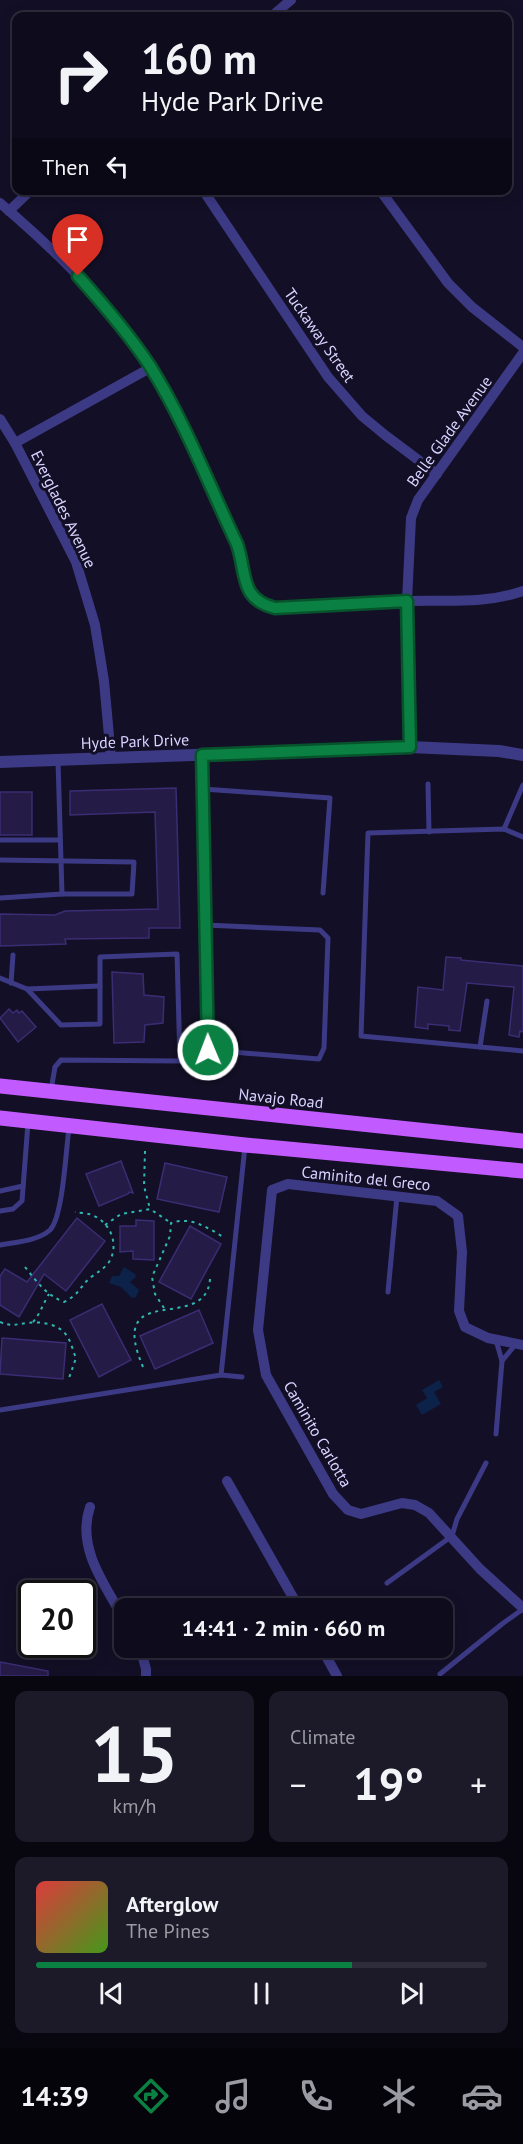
<!DOCTYPE html>
<meta charset="utf-8">
<style>
:root{--surface:#0e0b1c;--page:#1c1929;--text:#f1f3f6;--muted:#9b9ba3;--line:#2e2b3b;--accent:#0b8043}
body{margin:0;font-family:"PT Sans",sans-serif;background:var(--page);color:var(--text);height:100vh;display:flex;flex-direction:column;font-size:22px;white-space:nowrap}
*{box-sizing:border-box;margin:0}
p{font-size:20px;color:var(--muted)}
.icon{flex:none;width:33px;height:33px;fill:none;stroke:currentColor;stroke-width:2;stroke-linecap:round;stroke-linejoin:round}
.map{position:relative;height:1676px;overflow:hidden}
.details{display:flex;flex-direction:column;gap:15px;padding:15px;background:#08060f;flex:1}
.details>*{flex:none}
.guide{position:absolute;left:12px;top:12px;width:500px;height:183px;border-radius:12px;box-shadow:0 3px 15px #0003,0 0 0 2px var(--line);background:#0e0b1c;color:var(--text);overflow:hidden}
.speed{position:absolute;left:18px;top:1580px;display:flex;gap:12px;font-size:30px;font-weight:700;text-align:center}
.speed>*{display:grid;place-content:center;width:78px;height:78px;border-radius:50%;background:var(--surface);box-shadow:0 3px 15px #0003,0 0 0 2px var(--line);line-height:1}
.speed .limit{border:3px solid #111;border-radius:9px;background:#fff;color:#111}
.pin{position:absolute;display:grid;place-items:center;width:51px;height:51px;color:#fff;margin:-62px -26px;border-radius:50% 50% 50% 0;rotate:-45deg;box-shadow:0 0 6px #0007}
.pin .icon{rotate:45deg}
.me{position:absolute;width:66px;margin:-33px;rotate:359deg;stroke-linejoin:round;filter:drop-shadow(0 0 4px #0008)}
.turn{display:flex;align-items:center;gap:21px;height:126px;padding:0 30px;font-size:27px}
.turn .icon{width:78px;height:78px;stroke-width:2.5}
.turn b{display:block;font-size:42px;line-height:51px}
.then{display:flex;align-items:center;height:57px;padding:0 30px;background:#0003;gap:12px;font-size:22px}
.big{font-size:45px;font-weight:700;line-height:1.1}
.details .widget{flex:1;display:flex;flex-direction:column;justify-content:center;gap:9px;min-width:0;padding:0 21px;border-radius:12px;background:var(--page)}
.details .dial{align-items:center;gap:0}
.dial b{font-size:78px;line-height:1}
.song{display:flex;align-items:center;gap:18px}
.cover{width:72px;height:72px;border-radius:9px;background:linear-gradient(135deg,hsl(0 70% 55%),hsl(100 70% 35%))}
.played{height:6px;border-radius:3px;background:linear-gradient(90deg,var(--accent) 70%,var(--line) 70%)}
.keys{display:flex;justify-content:space-around;direction:ltr}
.heat{display:flex;justify-content:space-between;align-items:center;font-size:33px;direction:ltr}
.details .tiles{flex:1;display:grid;gap:15px;grid-template-columns:1fr 1fr}
.widget:last-child{grid-column:span 2}
.trip{position:absolute;left:114px;top:1598px;width:339px;height:60px;border-radius:12px;background:var(--surface);box-shadow:0 3px 15px #0003,0 0 0 2px var(--line);font-weight:700;line-height:60px;text-align:center}
.dock{display:flex;height:96px;justify-content:space-around;align-items:center;background:#06040b;color:var(--muted)}
.dock .icon{width:42px;height:42px}
.dock .selected{color:var(--accent)}
.dock b{font-size:27px;color:var(--text)}
.map>svg:first-child{display:block}
</style>
<div class="map">
<svg width="523" height="1676" viewBox="0 0 523 1676">
<rect width="100%" height="100%" fill="#130f26"/>
<g fill="#0c2248">
<path d="M 124,1267 L 135,1274 L 136,1277 L 130,1282 L 139,1290 L 136,1297 L 132,1298 L 121,1287 L 109,1283 L 112,1276 L 119,1276 Z"/>
<path d="M 439,1380 L 443,1387 L 434,1392 L 441,1404 L 422,1415 L 416,1405 L 427,1398 L 422,1390 Z"/>
</g>
<g fill="#241b47" stroke="#3b2d73" stroke-width="1.5">
<path d="M 176,788 L 180,928 L 149,928 L 149,938 L 65,939 L 66,944 L 0,946 L 0,914 L 55,915 L 65,911 L 158,909 L 155,812 L 70,815 L 70,791 Z"/>
<rect x="0" y="792" width="32" height="43"/>
<path d="M 446,957 L 461,958 L 461,960 L 523,966 L 523,1032 L 520,1031 L 519,1037 L 509,1035 L 514,987 L 467,983 L 460,1031 L 449,1030 L 449,1026 L 428,1024 L 428,1029 L 415,1027 L 418,987 L 443,990 Z"/>
<path d="M 112,972 L 143,974 L 144,995 L 164,997 L 163,1023 L 145,1025 L 144,1042 L 114,1043 Z"/>
<path d="M 9,1009 L 13,1013 L 17,1010 L 19,1013 L 22,1011 L 36,1027 L 18,1042 L 0,1018 Z"/>
<path d="M 121,1161 L 133,1193 L 129,1192 L 128,1194 L 99,1206 L 86,1174 Z"/>
<path d="M 165,1163 L 227,1177 L 219,1212 L 157,1199 Z"/>
<path d="M 77,1218 L 105,1241 L 66,1291 L 44,1274 L 19,1317 L 0,1305 L 0,1276 L 5,1269 L 27,1282 Z"/>
<path d="M 136,1220 L 154,1221 L 154,1260 L 133,1259 L 133,1251 L 120,1252 L 120,1226 L 136,1226 Z"/>
<path d="M 190,1226 L 221,1244 L 191,1299 L 159,1282 Z"/>
<path d="M 102,1304 L 131,1360 L 99,1377 L 70,1320 Z"/>
<path d="M 199,1310 L 213,1343 L 155,1369 L 140,1336 Z"/>
<path d="M 2,1338 L 66,1343 L 63,1379 L 0,1374 Z"/>
<path d="M 0,1662 L 48,1671 L 48,1676 L 0,1676 Z"/>
</g>
<g fill="none" stroke-linecap="round" stroke-linejoin="round">
<g stroke="#2fb8b0" stroke-width="2" stroke-dasharray="3 4.5" stroke-linecap="butt">
<path d="M 145,1151 L 144,1186 L 150,1209"/>
<path d="M 105,1225 L 121,1214 L 150,1209 L 171,1223"/>
<path d="M 25,1267 C 37,1282 46,1295 64,1302 C 80,1294 80,1286 91,1277 C 98,1272 104,1269 109,1262 C 120,1244 110,1220 89,1214 C 85,1213 79,1213 75,1212"/>
<path d="M 164,1308 L 155,1294 L 152,1277 L 170,1236 L 171,1223 C 191,1216 208,1228 225,1238"/>
<path d="M 0,1322 C 12,1327 16,1324 28,1323 C 41,1321 59,1324 67,1336 C 71,1342 73,1351 76,1358 L 69,1378"/>
<path d="M 33,1322 C 40,1314 43,1304 49,1294"/>
<path d="M 143,1367 C 105,1278 206,1335 210,1279"/>
</g>
<g stroke="#3d3a85" stroke-width="5">
<path d="M 202,755 L 208,1050 L 319,1059 L 324,1048 L 328,938 L 320,930 L 205,925"/>
<path d="M 428,784 L 429,832"/>
<path d="M 203,789 L 330,798 L 323,893"/>
<path d="M 504,829 L 523,785"/>
<path d="M 523,837 L 504,829 L 368,833 L 361,1036 L 523,1051"/>
<path d="M 0,840 L 60,840"/>
<path d="M 0,860 L 134,862 L 132,894 L 62,894 L 58,761"/>
<path d="M 0,898 L 62,894"/>
<path d="M 0,978 L 27,989 L 61,1025 L 100,1024 L 100,957 L 177,954 L 180,1061 L 61,1060 L 55,1067 L 51,1090"/>
<path d="M 11,983 L 13,955"/>
<path d="M 27,989 L 100,986"/>
<path d="M 480,1047 L 487,1001"/>
<path d="M 0,1191 L 23,1186"/>
<path d="M 0,1211 L 13,1209 L 22,1201 L 28,1123"/>
<path d="M 0,1245 C 15,1242 38,1241 50,1230 C 63,1217 66,1149 69,1128"/>
<path d="M 388,1292 L 397,1196"/>
<path d="M 496,1340 L 502,1361 L 515,1345"/>
<path d="M 221,1375 L 242,1377"/>
<path d="M 0,1410 L 221,1375 L 245,1146"/>
<path d="M 496,1434 L 502,1361"/>
<path d="M 387,1583 L 452,1536 L 457,1519 L 486,1463"/>
<path d="M 440,1674 L 502,1624 L 523,1609"/>
</g>
<g stroke="#3d3a85" stroke-width="10">
<path d="M 272,16 L 291,0"/>
<path d="M 203,190 L 328,377 L 362,416 L 385,435 L 437,474"/>
<path d="M 380,190 L 448,283 L 472,307 L 523,347"/>
<path d="M 0,203 C 44,241 86,280 122,326 C 173,391 203,470 237,544 C 247,573 239,599 275,607 C 319,605 364,602 409,601 C 448,600 486,604 523,591"/>
<path d="M 9,211 L 31,190"/>
<path d="M 0,419 L 15,443 L 76,562 L 95,625 L 104,681 L 111,758"/>
<path d="M 15,443 L 150,368"/>
<path d="M 410,747 L 407,601 L 411,518 L 418,500 L 523,353"/>
<path d="M 523,1345 L 488,1338 L 465,1327 L 459,1311 L 462,1252 L 458,1216 L 437,1201 L 288,1184 L 272,1190 L 258,1330 L 266,1375 L 333,1494 L 348,1510 L 361,1514 L 402,1503 L 415,1505 L 429,1513 L 480,1569 L 523,1608"/>
<path d="M 227,1481 L 299,1608"/>
<path d="M 90,1507 C 76,1548 105,1585 124,1619"/>
<path d="M 140,1647 L 146,1669 L 146,1676"/>
<path d="M 321,1647 L 337,1676"/>
</g>
<path stroke="#3d3a85" stroke-width="12" d="M 0,762 L 410,747 L 499,751 L 523,755"/>
<g stroke="#c25bff" stroke-width="15">
<path d="M 0,1086 L 523,1141"/>
<path d="M 0,1118 L 245,1145 L 523,1171"/>
</g>
</g>
<g fill="none" stroke-linecap="round" stroke-linejoin="round">
<defs>
<path id="route" d="M 78,276 C 104,305 129,334 150,366 C 185,422 209,485 237,544 C 247,573 239,599 275,608 L 407,601 L 410,747 L 202,755 L 208,1050"/>
</defs>
<use href="#route" stroke="#07532c" stroke-width="15"/>
<use href="#route" stroke="#0b8043" stroke-width="10"/>
</g>
<g text-anchor="middle" dominant-baseline="central" stroke-width="6" stroke-linejoin="round" paint-order="stroke">
<g font-size="16" fill="#d9d4ff" stroke="#130f26">
<text transform="translate(320 335) rotate(55)">Tuckaway Street</text>
<text transform="translate(449 431) rotate(-54)">Belle Glade Avenue</text>
<text transform="translate(64 509) rotate(64)">Everglades Avenue</text>
<text transform="translate(135 741) rotate(-2)">Hyde Park Drive</text>
<text transform="translate(281 1098) rotate(6)">Navajo Road</text>
<text transform="translate(366 1178) rotate(6)">Caminito del Greco</text>
<text transform="translate(318 1434) rotate(60)">Caminito Carlotta</text>
</g>
</g>
</svg>
<div class="speed"><div class="limit">20</div></div>
<div class="pin" style="left:78px;top:276px;background:#d93025"><svg class="icon" aria-label="arrive" viewBox="0 0 24 24"><path d="M6 21V4h12l-3 4 3 4H6"/></svg></div>
<svg class="me" style="left:208px;top:1050px" viewBox="-20 -20 40 40"><circle r="17" fill="#0b8043" stroke="#fff" stroke-width="3"/><path d="M0-11L8 9 0 5-8 9z" fill="#fff"/></svg>
<div class="trip">14:41 · 2 min · 660 m</div>
<div class="guide">
<div class="turn"><svg class="icon" aria-label="right" viewBox="0 0 24 24"><path d="M7 20v-9h11M14 6l5 5-5 5"/></svg><div><b>160 m</b>Hyde Park Drive</div></div>
<div class="then">Then<svg class="icon" aria-label="left" viewBox="0 0 24 24"><path d="M17 20v-9H6M10 6l-5 5 5 5"/></svg></div>
</div>
</div>
<section class="details">
<div class="tiles">
<div class="widget dial"><b>15</b><p>km/h</p></div>
<div class="widget"><p>Climate</p>
<div class="heat"><a>−</a><b class="big">19°</b><a>+</a></div>
</div>
<div class="widget">
<div class="song"><i class="cover"></i><div><b>Afterglow</b><p>The Pines</p></div></div>
<div class="played"></div>
<div class="keys"><svg class="icon" aria-label="previous" viewBox="0 0 24 24"><path d="M18 5L8 12l10 7zM5 5v14"/></svg><svg class="icon" aria-label="pause" viewBox="0 0 24 24"><path d="M8 5v14M16 5v14"/></svg><svg class="icon" aria-label="next" viewBox="0 0 24 24"><path d="M6 5l10 7-10 7zM19 5v14"/></svg></div>
</div>
</div>
</section>
<nav class="dock">
<b>14:39</b>
<svg class="icon selected" aria-label="directions" viewBox="0 0 24 24"><path d="M12 3l9 9-9 9-9-9zM9 14v-3h6M13 9l2 2-2 2"/></svg>
<svg class="icon" aria-label="music" viewBox="0 0 24 24"><path d="M9 18V5l10-2v13"/><circle cx="6" cy="18" r="3"/><circle cx="16" cy="16" r="3"/></svg>
<svg class="icon" aria-label="phone" viewBox="0 0 24 24"><path d="M5 4h4l2 5-3 2q2 4 5 5l2-3 5 2v4C11 20 4 13 5 4z"/></svg>
<svg class="icon" aria-label="climate" viewBox="0 0 24 24"><path d="M12 3v18M4 7l16 10M4 17L20 7"/></svg>
<svg class="icon" aria-label="car" viewBox="0 0 24 24"><path d="M5 17H2v-5l4-1 3-4h7l3 4 3 1v5h-3M9 17h6M6 11h13"/><circle cx="7" cy="17" r="2"/><circle cx="17" cy="17" r="2"/></svg>
</nav>
